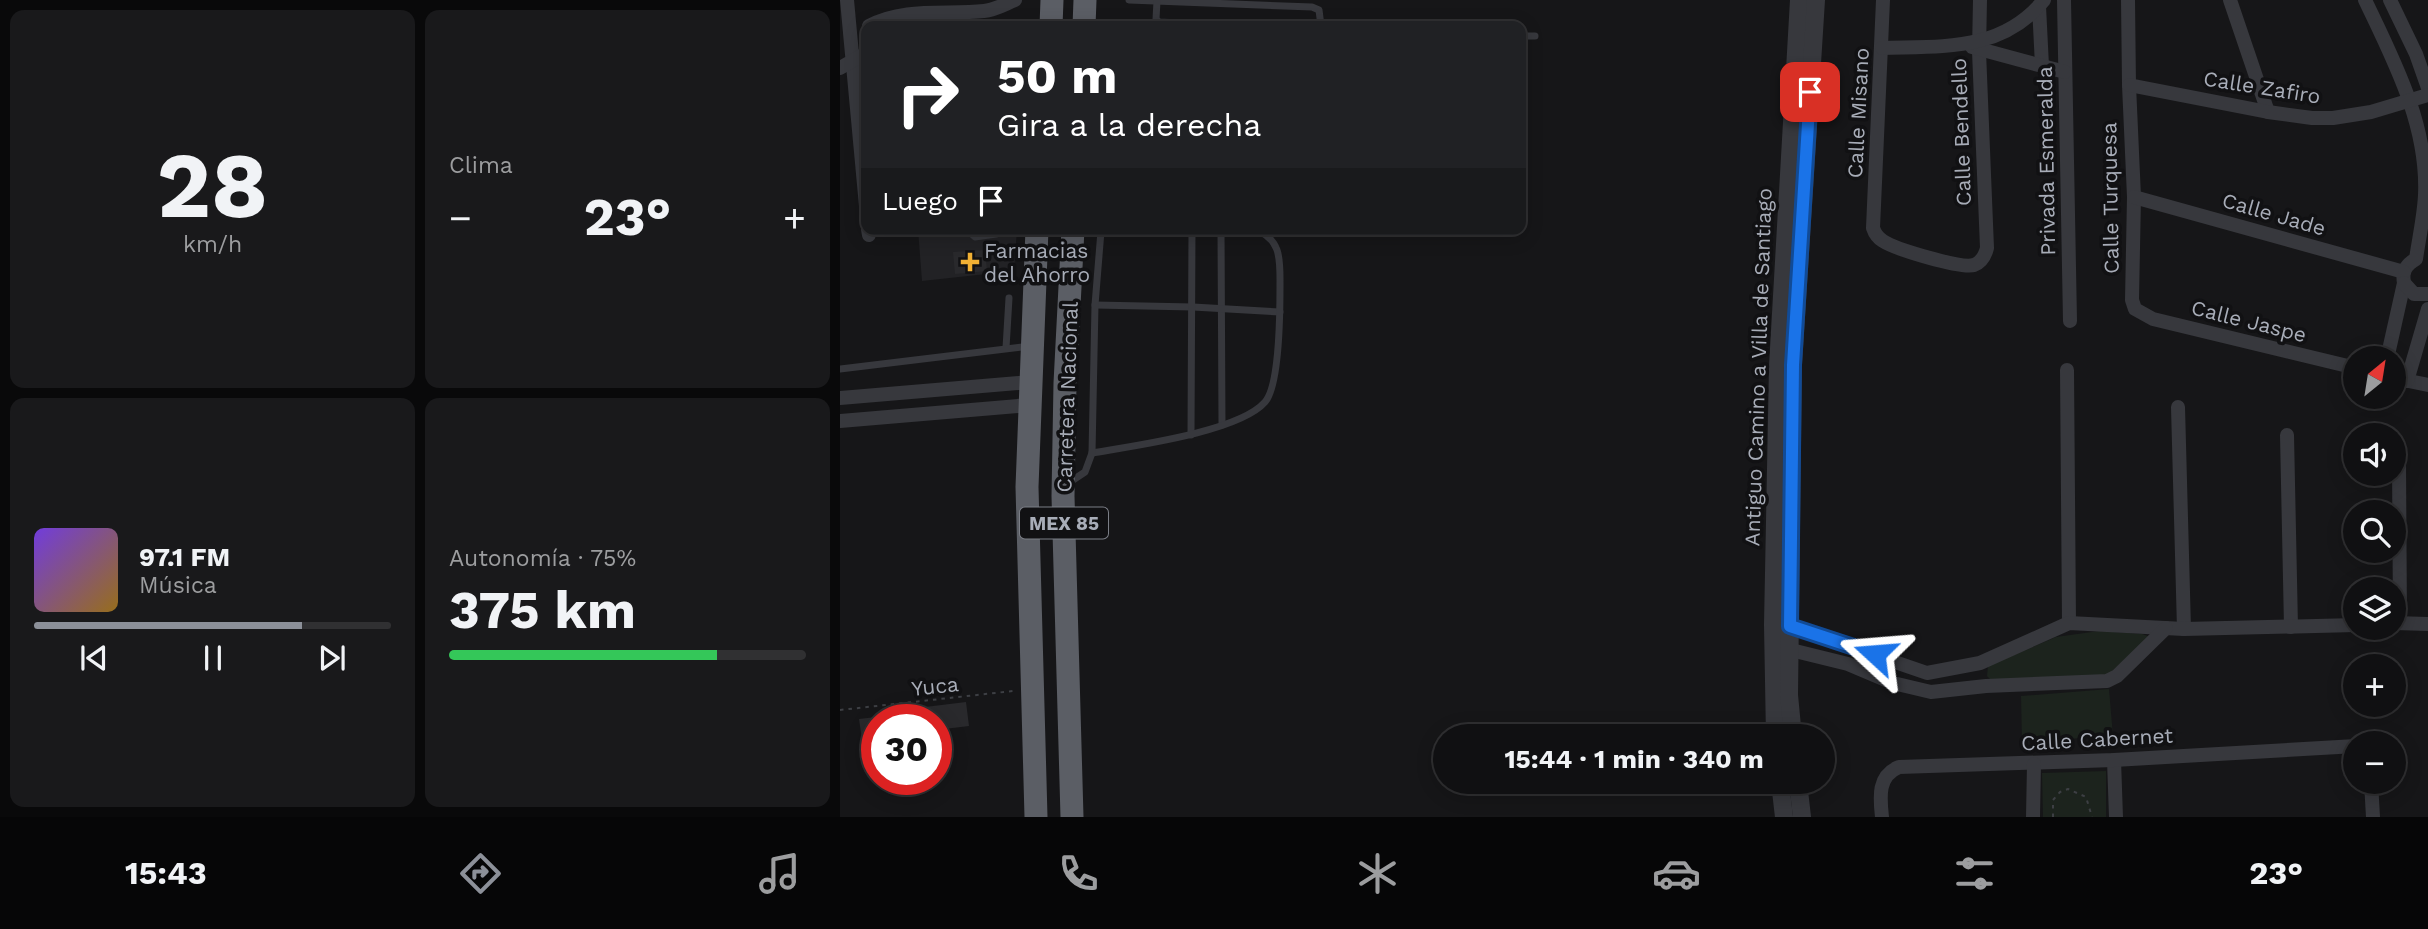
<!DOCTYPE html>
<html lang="es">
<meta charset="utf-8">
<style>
:root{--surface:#101012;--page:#19191b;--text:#f1f3f6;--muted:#9c9d9f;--line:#303032;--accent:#8c9099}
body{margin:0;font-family:"Work Sans",sans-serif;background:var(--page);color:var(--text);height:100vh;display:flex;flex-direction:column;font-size:26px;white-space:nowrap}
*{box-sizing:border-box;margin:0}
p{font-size:23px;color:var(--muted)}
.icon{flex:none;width:38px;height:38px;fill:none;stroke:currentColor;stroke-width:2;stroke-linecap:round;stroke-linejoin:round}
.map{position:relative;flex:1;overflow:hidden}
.details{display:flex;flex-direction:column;gap:10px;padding:10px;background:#09090a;width:840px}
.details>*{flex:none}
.hud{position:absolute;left:21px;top:21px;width:665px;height:214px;border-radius:14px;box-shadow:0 4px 18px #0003,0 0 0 2px var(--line);background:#202124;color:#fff;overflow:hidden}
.needle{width:46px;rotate:30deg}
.buttons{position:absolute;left:1503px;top:346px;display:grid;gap:14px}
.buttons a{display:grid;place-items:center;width:63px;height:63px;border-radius:50%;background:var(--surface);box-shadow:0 4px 18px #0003,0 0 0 2px var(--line);font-size:35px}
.speed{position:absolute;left:21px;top:704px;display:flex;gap:14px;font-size:35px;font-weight:700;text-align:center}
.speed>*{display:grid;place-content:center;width:91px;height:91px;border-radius:50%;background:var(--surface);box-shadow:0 4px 18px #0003,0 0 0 2px var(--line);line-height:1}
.speed .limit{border:10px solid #d22;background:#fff;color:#111}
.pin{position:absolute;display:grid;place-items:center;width:60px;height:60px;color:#fff;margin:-30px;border-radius:14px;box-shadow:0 4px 10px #0006}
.me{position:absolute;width:77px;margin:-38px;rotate:289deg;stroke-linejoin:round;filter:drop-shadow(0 0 5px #0008)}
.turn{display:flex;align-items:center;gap:24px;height:147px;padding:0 21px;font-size:32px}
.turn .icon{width:91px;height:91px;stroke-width:2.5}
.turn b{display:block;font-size:49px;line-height:60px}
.then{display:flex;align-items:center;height:66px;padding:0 21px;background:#0003;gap:14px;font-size:26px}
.big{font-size:52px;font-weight:700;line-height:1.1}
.details .tile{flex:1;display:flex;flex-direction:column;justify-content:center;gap:10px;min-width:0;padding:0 24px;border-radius:14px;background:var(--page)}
.details .dial{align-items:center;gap:0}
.dial b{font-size:91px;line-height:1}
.song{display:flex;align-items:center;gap:21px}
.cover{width:84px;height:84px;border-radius:10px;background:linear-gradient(135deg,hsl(260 70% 55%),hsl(40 70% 35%))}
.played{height:7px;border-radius:4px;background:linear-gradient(90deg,var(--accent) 75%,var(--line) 75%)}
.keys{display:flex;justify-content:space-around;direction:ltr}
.heat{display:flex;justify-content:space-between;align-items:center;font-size:38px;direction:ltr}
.charge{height:10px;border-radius:5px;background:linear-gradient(90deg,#34c759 75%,var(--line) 0)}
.details .tiles{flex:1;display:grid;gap:10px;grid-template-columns:repeat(2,1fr)}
.trip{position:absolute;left:593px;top:724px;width:402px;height:70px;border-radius:35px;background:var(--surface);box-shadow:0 4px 18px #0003,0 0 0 2px var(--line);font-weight:700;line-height:70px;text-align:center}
.tab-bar{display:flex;height:112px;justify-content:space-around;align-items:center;background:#060607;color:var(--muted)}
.tab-bar .icon{width:49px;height:49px}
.tab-bar .selected{color:var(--accent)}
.tab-bar b{font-size:32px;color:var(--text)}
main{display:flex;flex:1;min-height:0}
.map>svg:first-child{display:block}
</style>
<main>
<section class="details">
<div class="tiles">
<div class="tile dial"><b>28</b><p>km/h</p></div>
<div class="tile"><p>Clima</p>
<div class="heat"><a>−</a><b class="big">23°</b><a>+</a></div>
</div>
<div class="tile">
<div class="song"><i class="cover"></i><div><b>97.1 FM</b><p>Música</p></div></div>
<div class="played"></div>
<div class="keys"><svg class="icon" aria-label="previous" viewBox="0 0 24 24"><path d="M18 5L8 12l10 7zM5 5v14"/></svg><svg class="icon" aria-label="pause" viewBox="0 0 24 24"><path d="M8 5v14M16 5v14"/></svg><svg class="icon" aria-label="next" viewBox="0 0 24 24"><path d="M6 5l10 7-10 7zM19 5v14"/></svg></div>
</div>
<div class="tile"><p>Autonomía · 75%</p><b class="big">375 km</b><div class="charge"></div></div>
</div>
</section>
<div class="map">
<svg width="1588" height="817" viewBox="0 0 1588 817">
<rect width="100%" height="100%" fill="#161618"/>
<path fill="#222225" d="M 78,229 L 177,229 L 174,271 L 82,281 Z"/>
<g fill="#1c231d">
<path d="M 1259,631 L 1302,634 L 1313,638 L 1266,676 L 1152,681 L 1147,676 L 1148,666 L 1216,637 Z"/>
<path d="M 1269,689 L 1273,736 L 1182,742 L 1181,696 Z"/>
<path d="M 1266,771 L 1266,817 L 1203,817 L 1202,773 Z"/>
</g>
<g fill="#29292c">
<path d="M 145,250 L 147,271 L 115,274 L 113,252 Z"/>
<path d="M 126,702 L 129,726 L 96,730 L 96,719 L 37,719 L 37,745 L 23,747 L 19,719 L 53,715 L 52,711 Z"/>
</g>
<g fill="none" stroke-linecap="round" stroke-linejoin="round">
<g stroke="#3d3f44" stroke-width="2" stroke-dasharray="3.5 5" stroke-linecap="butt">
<path d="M 0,710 L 173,691"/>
<path d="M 1213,817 L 1213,800 L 1220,792 L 1228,789 L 1246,797 L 1252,817"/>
</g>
<g stroke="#37383d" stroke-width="7">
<path d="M 289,0 L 472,7 L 479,10 L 481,26"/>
<path d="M 317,1 L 316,19 L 319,22 L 404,26"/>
<path d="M 681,36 L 695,36"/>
<path d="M 126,229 L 135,237 L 156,234 L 166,229"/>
<path d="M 381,229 L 382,425"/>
<path d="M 255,305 L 353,307 L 440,312"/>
<path d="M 166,348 L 169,298"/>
<path d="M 0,369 L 190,346"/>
<path d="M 351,435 L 352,229"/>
<path d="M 252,453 C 292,446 399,432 425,402 C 440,385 440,310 440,286 C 440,260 442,239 414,229"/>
<path d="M 227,484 L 245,472 L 252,453 L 255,305 L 261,231 L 255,229"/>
</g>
<g stroke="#37383d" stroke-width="14">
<path d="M 7,0 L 26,206"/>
<path d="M 1043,0 L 1033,228 C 1035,234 1038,238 1043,241 C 1055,249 1121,269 1134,265 C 1142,262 1145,256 1147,248 L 1139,51 L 1140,0"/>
<path d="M 1224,0 L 1230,321"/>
<path d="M 1288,0 L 1289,85 L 1294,197 L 1292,300 L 1295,309 L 1313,319 L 1516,368"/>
<path d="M 1390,0 L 1428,112"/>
<path d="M 1525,0 C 1554,61 1588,125 1585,195 C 1584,216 1579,238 1576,259 C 1565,265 1562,272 1564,283 L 1547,359"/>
<path d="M 1550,0 L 1576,54 L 1588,88"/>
<path d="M 1199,6 L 1202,66"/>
<path d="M 29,26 C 64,7 106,15 144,11 C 155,10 165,4 175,0"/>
<path d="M 1132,47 L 1225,72"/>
<path d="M 1042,48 C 1102,46 1162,52 1204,0"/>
<path d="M 0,68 L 26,53"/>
<path d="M 1289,85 L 1428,112 L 1472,118 L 1493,118 L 1531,112 L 1588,95"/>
<path d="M 1294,197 L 1564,272"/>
<path d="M 28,229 L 29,235"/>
<path d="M 1564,283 L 1574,294 L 1588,294"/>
<path d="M 1227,370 L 1229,623"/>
<path d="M 1554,378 L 1588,385"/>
<path d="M 1567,381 L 1588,309"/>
<path d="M 0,398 L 190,382"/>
<path d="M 1338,407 L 1344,629"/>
<path d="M 0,421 L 189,405"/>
<path d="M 1447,435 L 1451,627"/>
<path d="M 1559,460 L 1560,623"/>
<path d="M 1554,623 L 1588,624"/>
<path d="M 941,625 L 950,626 L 1087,673 L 1140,663 L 1229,623 L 1344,629 L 1516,625"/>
<path d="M 939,647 L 1008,664 L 1053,683 L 1091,692 L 1146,686 L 1267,681 L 1277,676 L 1326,628"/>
<path d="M 1274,760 L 1276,817"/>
<path d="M 1531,782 L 1533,817"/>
<path d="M 1042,817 C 1040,798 1037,776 1059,767 L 1274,760 L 1516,746"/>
<path d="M 1193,817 L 1194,764"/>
</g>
<g stroke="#37383d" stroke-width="18">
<path d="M 935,737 L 933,625 L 938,366 L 959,0"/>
<path d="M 953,737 L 949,695 L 953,365 L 976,0"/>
<path d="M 940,782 L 944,817"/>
<path d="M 958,782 L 962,817"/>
</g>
<g stroke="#5b5e65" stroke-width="23">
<path d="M 211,26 L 212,0"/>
<path d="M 244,26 L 245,0"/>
<path d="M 196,817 L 187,487 L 197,229"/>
<path d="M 232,817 L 223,496 L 225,383 L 233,229"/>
</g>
</g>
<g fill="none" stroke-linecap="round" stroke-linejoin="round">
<defs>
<path id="route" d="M 970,92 L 953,365 L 950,626 L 1035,654"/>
</defs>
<use href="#route" stroke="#114b97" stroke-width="18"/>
<use href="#route" stroke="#1a73e8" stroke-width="12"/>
</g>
<path fill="#f2b134" stroke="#111113" stroke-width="2.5" d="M126.5 251.5h7v7h7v7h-7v7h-7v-7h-7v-7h7z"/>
<g text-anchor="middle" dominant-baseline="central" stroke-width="7" stroke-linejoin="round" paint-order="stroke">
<rect fill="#111113" stroke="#7b7e86" stroke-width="2" x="180" y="507.5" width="88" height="31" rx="5"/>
<g font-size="19" font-weight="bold" fill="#a8adb8">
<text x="224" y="523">MEX 85</text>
</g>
<g font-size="21" fill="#a8adb8" stroke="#111113">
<text transform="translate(1422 87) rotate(9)">Calle Zafiro</text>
<text transform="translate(1018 113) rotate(-87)">Calle Misano</text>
<text transform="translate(1121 132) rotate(-92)">Calle Bendello</text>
<text transform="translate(1206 161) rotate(-91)">Privada Esmeralda</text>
<text transform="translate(1270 198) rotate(-91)">Calle Turquesa</text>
<text transform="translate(1434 214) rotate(16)">Calle Jade</text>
<text transform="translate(1409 321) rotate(14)">Calle Jaspe</text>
<text transform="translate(918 367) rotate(-88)">Antiguo Camino a Villa de Santiago</text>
<text transform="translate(227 397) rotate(-88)">Carretera Nacional</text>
<text transform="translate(95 686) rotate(-6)">Yuca</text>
<text transform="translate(1257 739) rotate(-3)">Calle Cabernet</text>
</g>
<g font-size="21" fill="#a8adb8" stroke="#111113" text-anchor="start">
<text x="144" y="250">Farmacias<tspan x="144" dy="24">del Ahorro</tspan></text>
</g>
</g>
</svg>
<div class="buttons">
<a><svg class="needle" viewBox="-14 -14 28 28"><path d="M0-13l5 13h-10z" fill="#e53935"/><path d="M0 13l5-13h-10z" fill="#9c9d9f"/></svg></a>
<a><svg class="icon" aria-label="sound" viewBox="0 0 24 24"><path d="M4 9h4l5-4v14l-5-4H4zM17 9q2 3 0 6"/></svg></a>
<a><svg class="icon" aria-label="search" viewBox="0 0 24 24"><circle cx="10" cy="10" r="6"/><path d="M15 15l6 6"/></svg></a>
<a><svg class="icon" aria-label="layers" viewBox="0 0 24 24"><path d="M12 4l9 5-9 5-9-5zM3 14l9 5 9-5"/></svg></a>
<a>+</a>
<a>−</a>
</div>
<div class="speed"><div class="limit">30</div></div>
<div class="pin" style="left:970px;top:92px;background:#d93025"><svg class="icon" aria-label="arrive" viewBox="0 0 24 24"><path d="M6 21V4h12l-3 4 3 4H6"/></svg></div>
<svg class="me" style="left:1035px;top:654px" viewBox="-20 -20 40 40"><path d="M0-17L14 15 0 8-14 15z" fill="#1a73e8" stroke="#fff" stroke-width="4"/></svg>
<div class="trip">15:44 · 1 min · 340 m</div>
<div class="hud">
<div class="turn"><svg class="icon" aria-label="right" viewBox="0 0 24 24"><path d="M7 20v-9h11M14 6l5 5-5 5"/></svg><div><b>50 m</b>Gira a la derecha</div></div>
<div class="then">Luego<svg class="icon" aria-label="arrive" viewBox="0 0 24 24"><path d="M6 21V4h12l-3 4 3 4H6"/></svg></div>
</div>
</div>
</main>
<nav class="tab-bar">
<b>15:43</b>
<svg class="icon selected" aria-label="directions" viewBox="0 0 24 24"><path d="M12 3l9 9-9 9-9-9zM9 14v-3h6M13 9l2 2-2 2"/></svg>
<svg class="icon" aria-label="music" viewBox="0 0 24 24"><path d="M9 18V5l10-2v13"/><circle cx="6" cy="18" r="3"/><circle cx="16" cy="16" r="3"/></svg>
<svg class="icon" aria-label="phone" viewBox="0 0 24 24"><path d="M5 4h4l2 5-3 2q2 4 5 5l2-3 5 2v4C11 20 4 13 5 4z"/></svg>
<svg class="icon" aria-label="climate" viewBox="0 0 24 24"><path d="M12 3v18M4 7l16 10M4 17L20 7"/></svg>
<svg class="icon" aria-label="car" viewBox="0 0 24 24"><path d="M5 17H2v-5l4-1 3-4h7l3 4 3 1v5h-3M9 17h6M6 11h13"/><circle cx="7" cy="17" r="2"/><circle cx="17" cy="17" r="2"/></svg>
<svg class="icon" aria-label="filters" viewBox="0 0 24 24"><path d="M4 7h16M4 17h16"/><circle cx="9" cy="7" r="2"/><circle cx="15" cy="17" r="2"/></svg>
<b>23°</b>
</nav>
